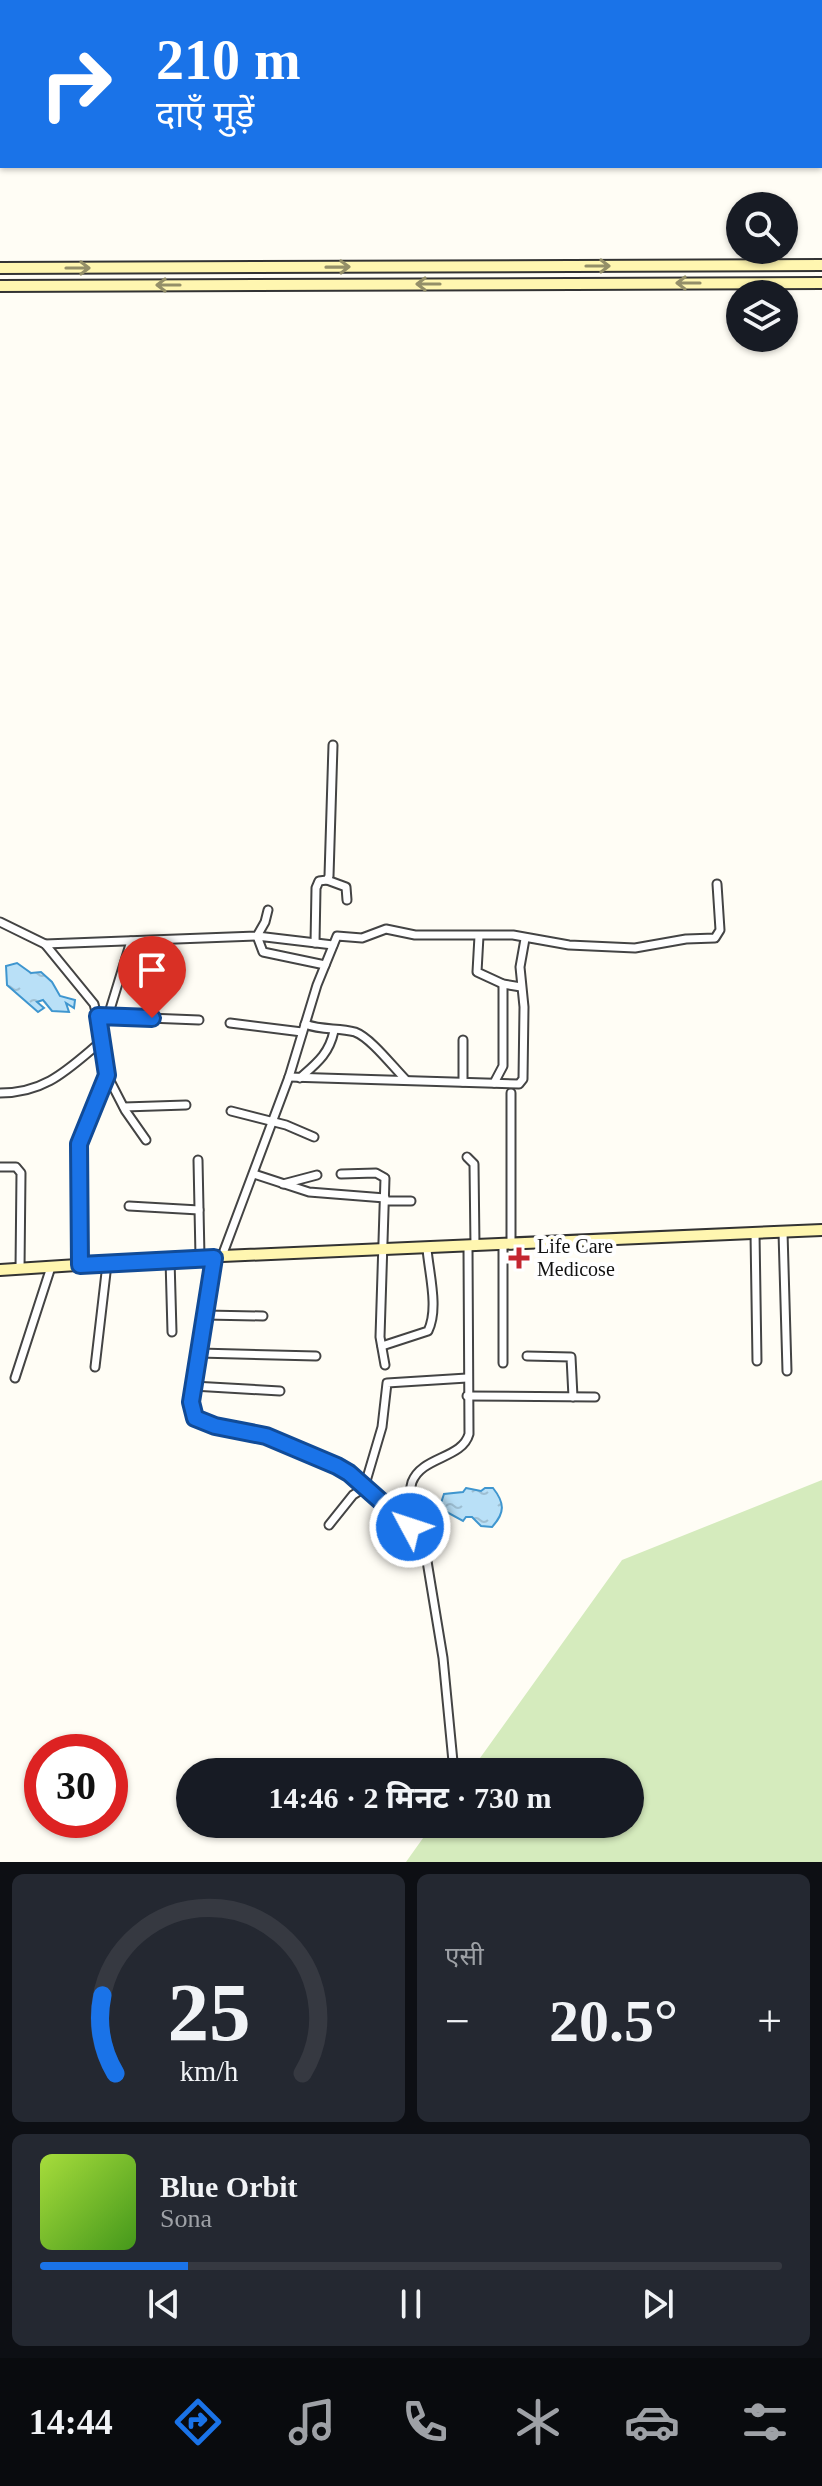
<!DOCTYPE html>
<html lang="hi">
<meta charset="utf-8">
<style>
:root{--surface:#171b24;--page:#242831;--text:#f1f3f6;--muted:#9ea1a6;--line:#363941;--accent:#1a73e8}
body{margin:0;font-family:"Times New Roman","Noto Sans Devanagari",serif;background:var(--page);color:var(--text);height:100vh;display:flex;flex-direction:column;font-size:30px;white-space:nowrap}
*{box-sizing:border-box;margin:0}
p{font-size:26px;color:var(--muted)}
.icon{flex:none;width:44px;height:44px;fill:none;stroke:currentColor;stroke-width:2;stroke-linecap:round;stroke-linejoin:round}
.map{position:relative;height:1862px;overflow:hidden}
.drawer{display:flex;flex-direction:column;gap:12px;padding:12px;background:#0d0f14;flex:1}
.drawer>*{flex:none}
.hud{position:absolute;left:0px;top:0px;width:822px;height:168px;box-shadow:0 2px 6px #0004;background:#1a73e8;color:#fff;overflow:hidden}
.controls{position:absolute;left:726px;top:192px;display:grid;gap:16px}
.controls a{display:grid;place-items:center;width:72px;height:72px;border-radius:50%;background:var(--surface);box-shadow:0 2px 6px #0004;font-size:40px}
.speed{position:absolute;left:24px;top:1734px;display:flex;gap:16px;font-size:40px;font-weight:700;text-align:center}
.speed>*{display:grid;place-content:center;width:104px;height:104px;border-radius:50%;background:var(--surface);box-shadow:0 2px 6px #0004;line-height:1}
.speed .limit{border:12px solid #d22;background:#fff;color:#111}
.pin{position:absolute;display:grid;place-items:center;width:68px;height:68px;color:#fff;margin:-82px -34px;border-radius:50% 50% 50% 0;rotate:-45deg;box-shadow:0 0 8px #0007}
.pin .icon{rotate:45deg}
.me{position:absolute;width:88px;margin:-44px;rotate:310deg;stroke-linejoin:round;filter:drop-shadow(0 0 6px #0008)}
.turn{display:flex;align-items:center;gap:28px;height:168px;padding:0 24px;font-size:36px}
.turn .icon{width:104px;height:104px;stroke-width:2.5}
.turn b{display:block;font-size:56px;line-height:68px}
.big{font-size:60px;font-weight:700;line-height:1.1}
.drawer .card{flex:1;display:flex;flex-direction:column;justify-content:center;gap:12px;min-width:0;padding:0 28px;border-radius:12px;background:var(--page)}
.drawer .dial{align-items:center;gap:0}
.dial svg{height:208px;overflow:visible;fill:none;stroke:var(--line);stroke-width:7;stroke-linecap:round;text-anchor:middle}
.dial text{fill:var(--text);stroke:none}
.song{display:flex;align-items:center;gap:24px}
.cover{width:96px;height:96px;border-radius:12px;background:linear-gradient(135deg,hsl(80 70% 55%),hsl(100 70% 35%))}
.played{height:8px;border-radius:4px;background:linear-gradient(90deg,var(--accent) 20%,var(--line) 20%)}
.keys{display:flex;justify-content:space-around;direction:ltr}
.heat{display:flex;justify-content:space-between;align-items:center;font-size:44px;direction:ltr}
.drawer .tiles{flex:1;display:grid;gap:12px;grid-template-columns:1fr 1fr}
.card:last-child{grid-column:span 2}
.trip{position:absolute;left:176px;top:1758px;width:468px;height:80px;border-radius:40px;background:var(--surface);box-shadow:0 2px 6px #0004;font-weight:700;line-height:80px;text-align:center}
.tabs{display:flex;height:128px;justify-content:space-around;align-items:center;background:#090b0e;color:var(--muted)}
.tabs .icon{width:56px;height:56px}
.tabs .selected{color:var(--accent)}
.tabs b{font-size:36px;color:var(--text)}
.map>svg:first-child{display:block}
</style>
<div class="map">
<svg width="822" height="1862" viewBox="0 0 822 1862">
<defs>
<pattern id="water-ripples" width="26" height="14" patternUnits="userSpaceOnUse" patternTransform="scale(2)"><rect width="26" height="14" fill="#b9e0f7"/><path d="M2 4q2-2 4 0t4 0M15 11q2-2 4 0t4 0" fill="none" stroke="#9ebfd3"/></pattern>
</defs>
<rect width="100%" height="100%" fill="#fffdf5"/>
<path fill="#d5ebbd" d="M 822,1480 L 822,1862 L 406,1862 L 433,1824 L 630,1824 L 630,1772 L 470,1772 L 622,1560 Z"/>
<g fill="url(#water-ripples)" stroke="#3f96cf" stroke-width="2">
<path d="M 17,963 L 31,973 L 41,972 L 52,982 L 60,996 L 75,1000 L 74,1008 L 66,1003 L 69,1012 L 52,1011 L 43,1000 L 37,1002 L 44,1008 L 38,1012 L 7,985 L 6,966 Z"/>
<path d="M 466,1488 L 481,1491 L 485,1488 L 493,1488 C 505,1503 505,1513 492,1527 L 481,1526 L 472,1517 L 466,1517 L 463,1521 L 443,1510 L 441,1503 L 444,1494 L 463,1492 Z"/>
</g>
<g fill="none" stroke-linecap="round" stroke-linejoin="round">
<defs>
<g id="street">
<path d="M 327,880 L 346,887 L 347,900"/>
<path d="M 0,922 L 45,944 L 94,1004 L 103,1040 C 69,1068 47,1093 0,1093"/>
<path d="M 479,936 L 477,972 L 503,984 L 521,987"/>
<path d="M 315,943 L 316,888 L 319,881 L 327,880 L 329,876 L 333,745"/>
<path d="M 45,944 L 257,936 L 265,922 L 268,910"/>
<path d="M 325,965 L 263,952 L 257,936 L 333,945"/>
<path d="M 98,1016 L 199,1020"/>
<path d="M 108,1016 L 131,941"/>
<path d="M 230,1023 L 302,1032"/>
<path d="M 305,1024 C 323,1031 338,1027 355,1032 C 371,1038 393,1067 406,1080"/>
<path d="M 103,1040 L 107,1075 L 125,1110 L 146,1140"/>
<path d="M 289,1077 L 519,1084 L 523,1079 L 524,1007 L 520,967 L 525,939"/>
<path d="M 300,1078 C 317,1063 329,1054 334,1031"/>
<path d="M 463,1082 L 463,1040"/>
<path d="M 494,1083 L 503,1066 L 503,984"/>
<path d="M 511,1093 L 511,1245"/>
<path d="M 124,1107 L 186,1105"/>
<path d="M 231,1111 L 286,1125 L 314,1137"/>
<path d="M 467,1157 L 474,1164 L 475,1246"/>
<path d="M 198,1160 L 200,1257"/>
<path d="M 0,1167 L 16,1167 L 21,1173 L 20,1269"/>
<path d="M 254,1174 L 309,1192 L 385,1198"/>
<path d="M 341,1174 L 376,1173 L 385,1178 L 380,1337 L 385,1365"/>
<path d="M 283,1184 L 317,1175"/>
<path d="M 385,1201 L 411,1201"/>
<path d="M 129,1206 L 199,1210"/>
<path d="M 783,1232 L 787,1371"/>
<path d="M 755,1233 L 757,1361"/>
<path d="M 222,1256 L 289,1077 L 317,985 L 337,936 L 362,938 L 386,929 L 415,935 L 513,935 L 569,945 L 635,948 L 686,939 L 715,938 L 720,930 L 717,884"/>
<path d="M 214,1258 L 191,1402 L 195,1418 L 215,1426 L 266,1436 L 349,1473 L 418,1533 L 425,1549 L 443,1658 L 454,1772"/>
<path d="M 170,1259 L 172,1332"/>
<path d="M 80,1265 L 79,1144 L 107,1075"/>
<path d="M 205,1315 L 263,1316"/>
<path d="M 382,1346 L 428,1331 C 439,1309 429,1273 427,1249"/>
<path d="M 199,1353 L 316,1356"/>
<path d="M 527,1356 L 571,1357 L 573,1397"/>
<path d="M 503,1363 L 503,1245"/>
<path d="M 95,1367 L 107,1264"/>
<path d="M 15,1378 L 51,1267"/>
<path d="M 193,1386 L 280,1391"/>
<path d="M 467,1396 L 595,1397"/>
<path d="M 329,1525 L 353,1495 L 364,1488 L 382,1427 L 387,1383 L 467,1378"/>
<path d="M 410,1527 C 410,1513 408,1495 412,1482 C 422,1456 462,1459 469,1434 L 468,1247"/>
</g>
<g id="secondary">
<path d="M 0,268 L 822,265"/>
<path d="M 0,286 L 822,283"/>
<path d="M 0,1270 L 200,1257 L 822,1230"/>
</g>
</defs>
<use href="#street" stroke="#444" stroke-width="11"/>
<use href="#secondary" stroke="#333" stroke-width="14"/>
<use href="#street" stroke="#fff" stroke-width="7"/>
<use href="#secondary" stroke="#fff6b0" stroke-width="10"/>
</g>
<defs><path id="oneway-shaft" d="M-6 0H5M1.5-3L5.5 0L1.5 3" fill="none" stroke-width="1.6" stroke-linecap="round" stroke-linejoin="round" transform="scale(2)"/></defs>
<g stroke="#948f68">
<use href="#oneway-shaft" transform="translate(598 266)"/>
<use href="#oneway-shaft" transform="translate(338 267) rotate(-1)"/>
<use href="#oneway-shaft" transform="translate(78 268)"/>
<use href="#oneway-shaft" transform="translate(688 283) rotate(180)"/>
<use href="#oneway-shaft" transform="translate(428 284) rotate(180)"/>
<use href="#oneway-shaft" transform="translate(168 285) rotate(180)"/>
</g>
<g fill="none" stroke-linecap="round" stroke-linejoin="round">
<defs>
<path id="route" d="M 152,1018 L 98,1016 L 107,1075 L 79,1144 L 80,1265 L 214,1258 L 191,1402 L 195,1418 L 215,1426 L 266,1436 L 337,1466 L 349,1473 L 410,1527"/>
</defs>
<use href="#route" stroke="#114b97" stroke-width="20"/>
<use href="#route" stroke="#1a73e8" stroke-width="14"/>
</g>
<path fill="#c4262e" stroke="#fff" stroke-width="3" d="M515 1246h8v8h8v8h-8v8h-8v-8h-8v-8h8z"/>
<g text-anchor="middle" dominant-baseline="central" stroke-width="8" stroke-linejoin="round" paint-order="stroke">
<g font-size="20" fill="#111" stroke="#fff" text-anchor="start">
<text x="537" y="1246">Life Care<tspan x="537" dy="23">Medicose</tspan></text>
</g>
</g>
</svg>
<div class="controls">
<a><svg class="icon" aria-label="search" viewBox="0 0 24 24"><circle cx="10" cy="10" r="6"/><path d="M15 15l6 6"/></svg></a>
<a><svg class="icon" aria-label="layers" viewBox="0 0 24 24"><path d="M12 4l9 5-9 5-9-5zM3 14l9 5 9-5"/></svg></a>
</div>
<div class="speed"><div class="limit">30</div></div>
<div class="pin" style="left:152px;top:1018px;background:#d93025"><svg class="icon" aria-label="arrive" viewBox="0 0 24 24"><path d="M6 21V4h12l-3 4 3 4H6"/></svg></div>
<svg class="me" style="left:410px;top:1527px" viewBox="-20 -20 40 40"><circle r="17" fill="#1a73e8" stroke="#fff" stroke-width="3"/><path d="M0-11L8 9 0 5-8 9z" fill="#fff"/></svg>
<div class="trip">14:46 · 2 मिनट · 730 m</div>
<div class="hud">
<div class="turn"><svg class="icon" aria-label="right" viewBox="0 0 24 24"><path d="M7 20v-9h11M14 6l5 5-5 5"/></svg><div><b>210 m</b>दाएँ मुड़ें</div></div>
</div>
</div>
<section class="drawer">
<div class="tiles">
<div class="card dial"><svg viewBox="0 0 100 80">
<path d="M14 69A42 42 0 1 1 86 69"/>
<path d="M14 69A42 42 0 0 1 9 39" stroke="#1a73e8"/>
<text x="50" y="56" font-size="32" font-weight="700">25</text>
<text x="50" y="72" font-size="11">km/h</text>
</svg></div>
<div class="card"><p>एसी</p>
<div class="heat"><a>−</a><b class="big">20.5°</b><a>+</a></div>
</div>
<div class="card">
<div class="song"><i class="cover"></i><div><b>Blue Orbit</b><p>Sona</p></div></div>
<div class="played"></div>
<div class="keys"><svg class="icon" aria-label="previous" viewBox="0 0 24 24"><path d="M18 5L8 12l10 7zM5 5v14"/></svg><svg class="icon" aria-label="pause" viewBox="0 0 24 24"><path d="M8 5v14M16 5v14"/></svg><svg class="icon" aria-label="next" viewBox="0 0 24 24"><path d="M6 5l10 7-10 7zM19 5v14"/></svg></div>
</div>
</div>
</section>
<nav class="tabs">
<b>14:44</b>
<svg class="icon selected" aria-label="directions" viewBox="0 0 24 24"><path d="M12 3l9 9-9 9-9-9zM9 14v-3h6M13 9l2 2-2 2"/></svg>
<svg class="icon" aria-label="music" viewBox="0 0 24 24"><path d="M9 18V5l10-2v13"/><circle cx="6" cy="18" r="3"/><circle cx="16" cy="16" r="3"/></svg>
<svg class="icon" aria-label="phone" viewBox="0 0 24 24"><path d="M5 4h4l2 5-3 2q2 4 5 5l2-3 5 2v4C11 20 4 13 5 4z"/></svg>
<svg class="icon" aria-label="climate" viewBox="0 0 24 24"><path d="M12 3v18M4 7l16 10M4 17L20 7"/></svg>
<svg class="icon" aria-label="car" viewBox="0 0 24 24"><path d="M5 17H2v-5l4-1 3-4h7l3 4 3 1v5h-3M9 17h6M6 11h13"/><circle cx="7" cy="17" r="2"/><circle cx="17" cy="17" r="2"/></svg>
<svg class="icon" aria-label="filters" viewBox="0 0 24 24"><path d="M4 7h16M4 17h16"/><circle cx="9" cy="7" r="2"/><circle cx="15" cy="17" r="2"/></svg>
</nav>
